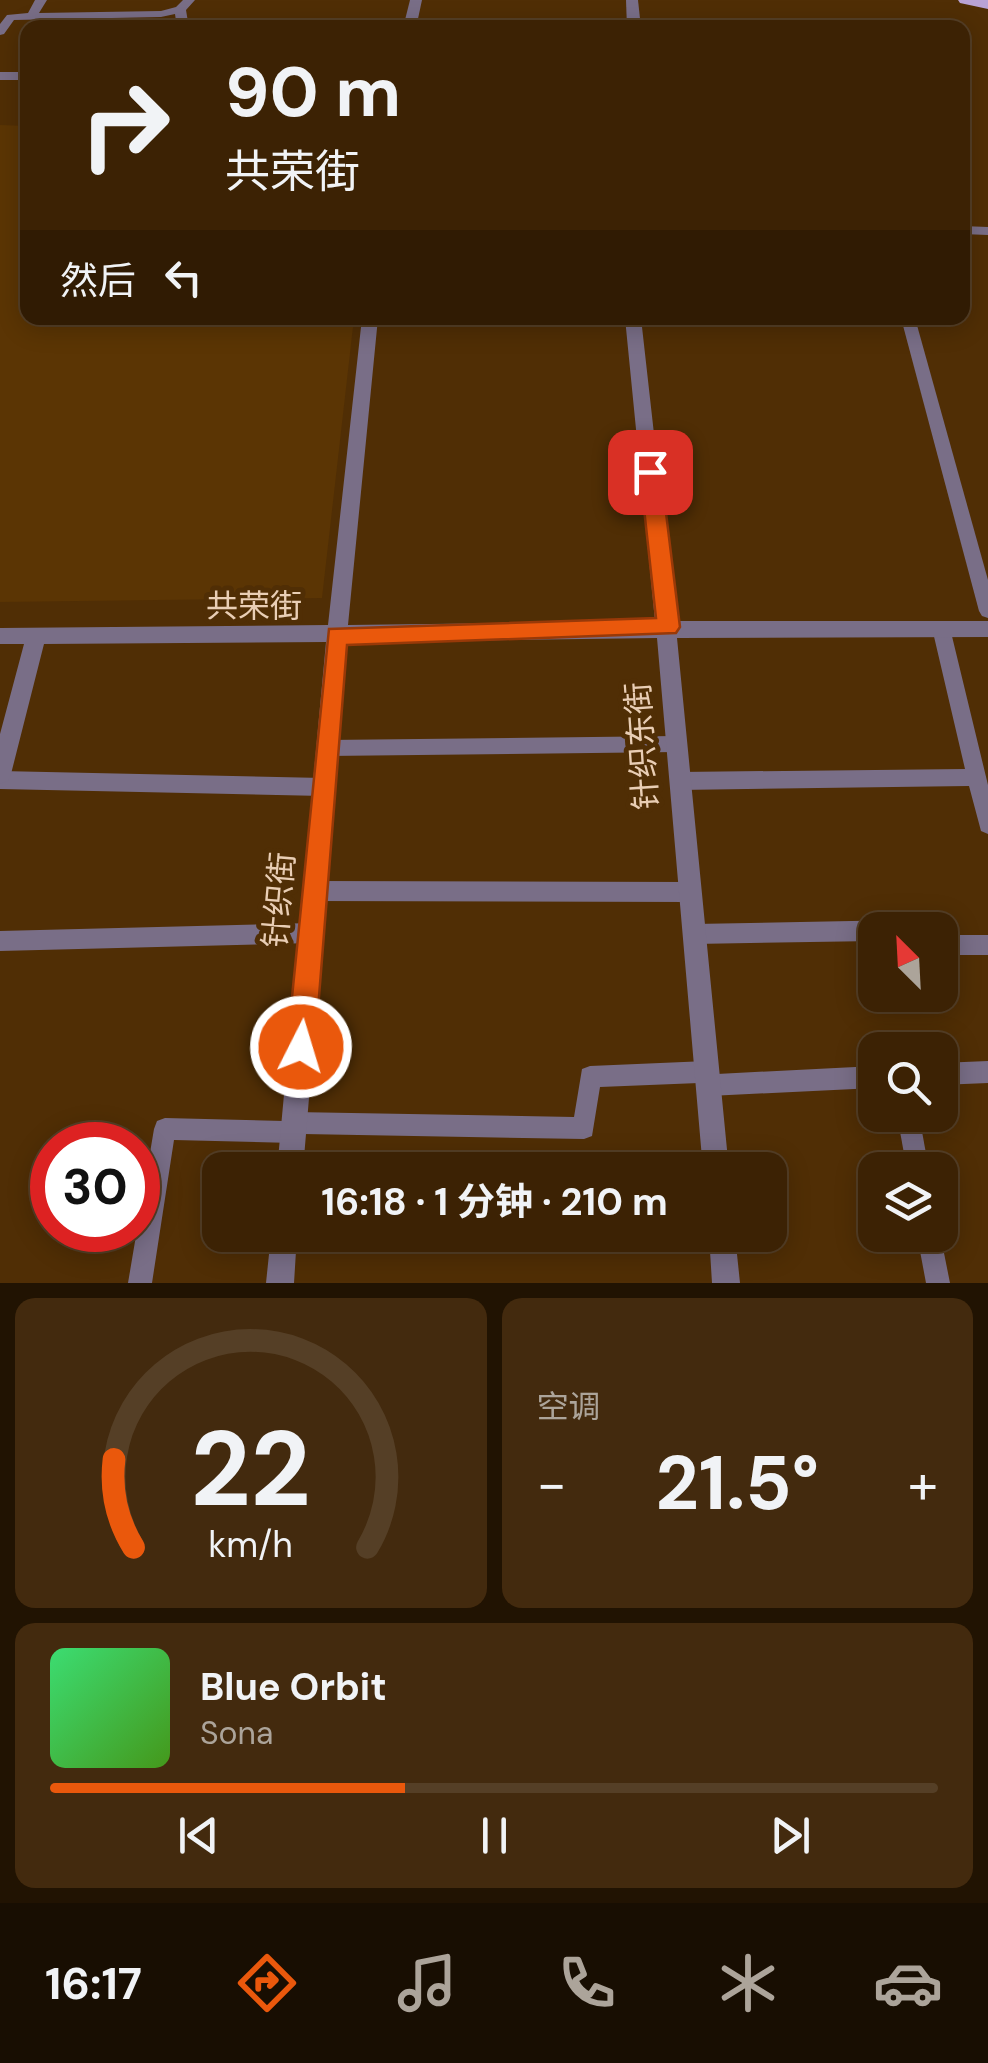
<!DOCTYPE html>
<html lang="zh">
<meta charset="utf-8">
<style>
:root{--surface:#3c2204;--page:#432a0e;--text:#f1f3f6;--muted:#aca49a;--line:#553f26;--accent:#ea580c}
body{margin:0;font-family:"DM Sans","Noto Sans SC",sans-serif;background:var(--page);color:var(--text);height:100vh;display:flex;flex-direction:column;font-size:38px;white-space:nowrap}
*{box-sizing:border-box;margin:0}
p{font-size:32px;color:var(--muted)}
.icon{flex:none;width:55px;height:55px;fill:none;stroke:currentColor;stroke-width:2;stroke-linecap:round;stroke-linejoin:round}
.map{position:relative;height:1283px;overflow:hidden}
.side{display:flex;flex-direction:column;gap:15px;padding:15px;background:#211302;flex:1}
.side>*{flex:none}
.guide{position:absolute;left:20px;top:20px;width:950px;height:305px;border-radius:20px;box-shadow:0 5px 25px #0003,0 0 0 2px var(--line);background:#3c2204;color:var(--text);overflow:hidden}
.needle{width:65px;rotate:336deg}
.tools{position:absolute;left:858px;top:912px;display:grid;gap:20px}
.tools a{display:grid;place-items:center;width:100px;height:100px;border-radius:20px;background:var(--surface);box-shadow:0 5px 25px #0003,0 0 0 2px var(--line);font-size:50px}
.speed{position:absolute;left:30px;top:1122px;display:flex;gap:20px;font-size:50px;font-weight:700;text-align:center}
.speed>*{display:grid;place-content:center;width:130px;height:130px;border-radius:50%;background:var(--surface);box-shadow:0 5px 25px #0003,0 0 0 2px var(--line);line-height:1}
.speed .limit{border:15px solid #d22;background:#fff;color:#111}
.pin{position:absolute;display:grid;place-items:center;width:85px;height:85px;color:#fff;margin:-42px;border-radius:20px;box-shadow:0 5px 15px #0006}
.me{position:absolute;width:110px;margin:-55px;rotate:5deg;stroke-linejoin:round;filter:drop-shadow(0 0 8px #0008)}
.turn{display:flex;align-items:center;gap:35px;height:210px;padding:0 40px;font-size:45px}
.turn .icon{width:130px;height:130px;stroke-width:2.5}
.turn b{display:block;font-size:70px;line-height:85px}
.then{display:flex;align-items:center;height:95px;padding:0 40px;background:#0003;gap:20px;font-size:38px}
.big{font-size:75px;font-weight:700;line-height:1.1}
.side .card{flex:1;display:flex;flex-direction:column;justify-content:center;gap:15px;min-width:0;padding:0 35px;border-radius:20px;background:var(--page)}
.side .dial{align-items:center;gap:0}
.dial svg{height:260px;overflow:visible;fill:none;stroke:var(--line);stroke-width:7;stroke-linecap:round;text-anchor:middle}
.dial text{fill:var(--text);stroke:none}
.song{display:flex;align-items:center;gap:30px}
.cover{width:120px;height:120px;border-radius:15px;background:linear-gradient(135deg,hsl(140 70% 55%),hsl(100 70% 35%))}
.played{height:10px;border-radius:5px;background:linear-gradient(90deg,var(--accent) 40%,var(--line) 40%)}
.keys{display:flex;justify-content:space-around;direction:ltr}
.heat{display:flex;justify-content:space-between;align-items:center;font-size:55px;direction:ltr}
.side .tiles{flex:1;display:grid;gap:15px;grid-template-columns:1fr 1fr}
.card:last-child{grid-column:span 2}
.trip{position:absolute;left:202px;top:1152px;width:585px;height:100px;border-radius:20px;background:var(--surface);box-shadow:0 5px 25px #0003,0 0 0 2px var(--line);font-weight:700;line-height:100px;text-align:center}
.tab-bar{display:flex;height:160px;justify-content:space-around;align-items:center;background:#180e02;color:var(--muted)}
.tab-bar .icon{width:70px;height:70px}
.tab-bar .selected{color:var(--accent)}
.tab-bar b{font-size:45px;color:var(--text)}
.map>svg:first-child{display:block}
</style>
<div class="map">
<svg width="988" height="1283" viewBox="0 0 988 1283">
<rect width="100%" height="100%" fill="#502e05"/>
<path fill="#5b3504" d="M 0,125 L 27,126 L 28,318 L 354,318 L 322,598 L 0,602 Z"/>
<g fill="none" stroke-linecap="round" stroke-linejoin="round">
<g fill="#796e87" fill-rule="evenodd">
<path d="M 35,0 L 47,0 L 39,13 L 161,11 L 176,7 L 183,0 L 195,0 L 186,10 L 189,28 L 177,28 L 175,14 L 161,17 L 14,20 L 4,34 L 0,35 L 0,24 L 7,15 L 28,13 Z"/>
<rect x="0" y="72" width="28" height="8"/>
<path d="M 962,226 L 988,227 L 988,235 L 962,234 Z"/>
<path d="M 901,318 L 915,318 L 988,580 L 988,618 L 982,616 L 979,611 Z"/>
<path d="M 941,621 L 947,623 L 950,628 L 988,785 L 988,834 L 981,831 L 969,786 L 679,790 L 672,787 L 670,781 L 672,775 L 679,772 L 965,769 L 932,628 L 935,623 Z"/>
<path d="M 676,736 L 683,738 L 685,744 L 683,750 L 676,752 L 327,756 L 320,754 L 318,748 L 320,742 L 327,740 Z"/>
<path d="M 0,771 L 323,778 L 330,781 L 332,787 L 330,793 L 323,796 L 0,789 Z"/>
<path d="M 314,881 L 690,882 L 697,885 L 700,892 L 697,899 L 690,902 L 314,901 L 307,898 L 304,891 L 307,884 Z"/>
<path d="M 903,920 L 910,923 L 913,930 L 875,930 L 875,941 L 694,944 L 687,941 L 684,934 L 687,927 L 694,924 Z"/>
<path d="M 311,923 L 318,926 L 321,933 L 318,940 L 311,943 L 0,951 L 0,931 Z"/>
<rect x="940" y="935" width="48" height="20"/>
<path d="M 707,1061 L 715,1064 L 717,1074 L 875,1066 L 875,1088 L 709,1096 L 701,1093 L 699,1083 L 600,1087 L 592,1136 L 584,1139 L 303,1134 L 301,1140 L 293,1143 L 174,1140 L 152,1283 L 128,1283 L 154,1129 L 157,1121 L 165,1118 L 284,1121 L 286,1115 L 294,1112 L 574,1117 L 582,1069 L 590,1066 Z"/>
<path d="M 988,1061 L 988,1083 L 940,1085 L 940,1063 Z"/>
<path d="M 897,1115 L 919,1115 L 929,1170 L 907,1170 Z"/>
<path d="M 940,1233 L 950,1283 L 926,1283 L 917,1235 Z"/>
</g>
<g fill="#796e87" fill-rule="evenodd">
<path d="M 410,0 L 422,0 L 416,28 L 403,28 Z"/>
<path d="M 626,0 L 638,0 L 641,28 L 627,28 Z"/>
<path d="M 362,318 L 378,318 L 348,625 L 655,621 L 625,318 L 641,318 L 675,621 L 988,621 L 988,637 L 677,638 L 729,1170 L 703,1170 L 657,638 L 347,642 L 303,1170 L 277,1170 L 326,642 L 44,644 L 11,774 L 8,781 L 0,784 L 0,734 L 24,644 L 0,644 L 0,628 L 328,625 Z"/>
<path d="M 271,1235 L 297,1235 L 294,1283 L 266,1283 Z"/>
<path d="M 709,1235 L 735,1235 L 740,1283 L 712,1283 Z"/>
</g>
<path fill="#b9a3d6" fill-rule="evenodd" d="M 958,0 L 988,0 L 988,9 L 960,3 Z"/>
</g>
<path fill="#ea580c" stroke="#983908" stroke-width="2.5" d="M 650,464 L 661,472 L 680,627 L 676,633 L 347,645 L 315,1047 L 311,1057 L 301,1061 L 291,1057 L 287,1047 L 329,629 L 656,618 L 640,472 Z"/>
<g text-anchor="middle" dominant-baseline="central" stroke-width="10" stroke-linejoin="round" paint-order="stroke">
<g font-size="32" fill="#e9ceb5" stroke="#502e05">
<text x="254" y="606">共荣街</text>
<text transform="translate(642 746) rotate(-94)">针织东街</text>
<text transform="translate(279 900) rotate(-85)">针织街</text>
</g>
</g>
</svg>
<div class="tools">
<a><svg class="needle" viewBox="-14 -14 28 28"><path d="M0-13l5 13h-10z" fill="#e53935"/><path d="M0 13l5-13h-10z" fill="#aca49a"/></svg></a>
<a><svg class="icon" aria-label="search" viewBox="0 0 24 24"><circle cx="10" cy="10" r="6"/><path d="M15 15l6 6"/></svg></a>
<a><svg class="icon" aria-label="layers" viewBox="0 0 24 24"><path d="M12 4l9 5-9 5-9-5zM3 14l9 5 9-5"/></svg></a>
</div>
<div class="speed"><div class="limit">30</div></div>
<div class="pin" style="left:650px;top:472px;background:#d93025"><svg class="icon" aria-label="arrive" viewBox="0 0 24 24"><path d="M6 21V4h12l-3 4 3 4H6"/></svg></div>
<svg class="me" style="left:301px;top:1047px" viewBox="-20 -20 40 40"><circle r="17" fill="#ea580c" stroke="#fff" stroke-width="3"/><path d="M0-11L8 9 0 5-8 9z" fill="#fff"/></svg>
<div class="trip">16:18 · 1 分钟 · 210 m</div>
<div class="guide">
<div class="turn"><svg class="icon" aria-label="right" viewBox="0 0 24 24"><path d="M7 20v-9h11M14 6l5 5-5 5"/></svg><div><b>90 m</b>共荣街</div></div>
<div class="then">然后<svg class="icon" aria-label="left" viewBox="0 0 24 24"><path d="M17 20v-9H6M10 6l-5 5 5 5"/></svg></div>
</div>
</div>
<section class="side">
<div class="tiles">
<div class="card dial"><svg viewBox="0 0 100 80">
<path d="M14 69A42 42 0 1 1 86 69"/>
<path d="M14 69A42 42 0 0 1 8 42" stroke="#ea580c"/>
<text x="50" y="56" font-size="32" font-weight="700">22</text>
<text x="50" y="72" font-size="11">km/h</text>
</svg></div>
<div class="card"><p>空调</p>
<div class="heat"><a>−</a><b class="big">21.5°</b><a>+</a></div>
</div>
<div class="card">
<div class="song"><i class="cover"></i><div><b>Blue Orbit</b><p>Sona</p></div></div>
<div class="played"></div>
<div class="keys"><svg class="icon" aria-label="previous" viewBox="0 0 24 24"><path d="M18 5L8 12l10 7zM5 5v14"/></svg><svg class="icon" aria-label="pause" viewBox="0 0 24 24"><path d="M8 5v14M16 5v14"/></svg><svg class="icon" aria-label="next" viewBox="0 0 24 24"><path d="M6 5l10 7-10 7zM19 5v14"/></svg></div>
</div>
</div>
</section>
<nav class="tab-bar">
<b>16:17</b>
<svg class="icon selected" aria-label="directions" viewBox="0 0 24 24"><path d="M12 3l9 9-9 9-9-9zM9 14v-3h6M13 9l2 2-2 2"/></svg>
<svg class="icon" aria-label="music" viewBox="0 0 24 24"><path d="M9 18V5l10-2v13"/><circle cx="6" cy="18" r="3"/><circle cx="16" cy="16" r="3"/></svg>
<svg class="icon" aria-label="phone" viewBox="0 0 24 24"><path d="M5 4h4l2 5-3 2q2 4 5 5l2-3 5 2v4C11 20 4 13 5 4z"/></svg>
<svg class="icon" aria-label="climate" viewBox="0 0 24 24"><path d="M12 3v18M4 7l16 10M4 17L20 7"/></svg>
<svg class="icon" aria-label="car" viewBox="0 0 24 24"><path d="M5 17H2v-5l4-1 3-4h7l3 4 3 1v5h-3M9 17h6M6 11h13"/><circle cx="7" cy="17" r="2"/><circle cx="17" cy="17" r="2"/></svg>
</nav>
